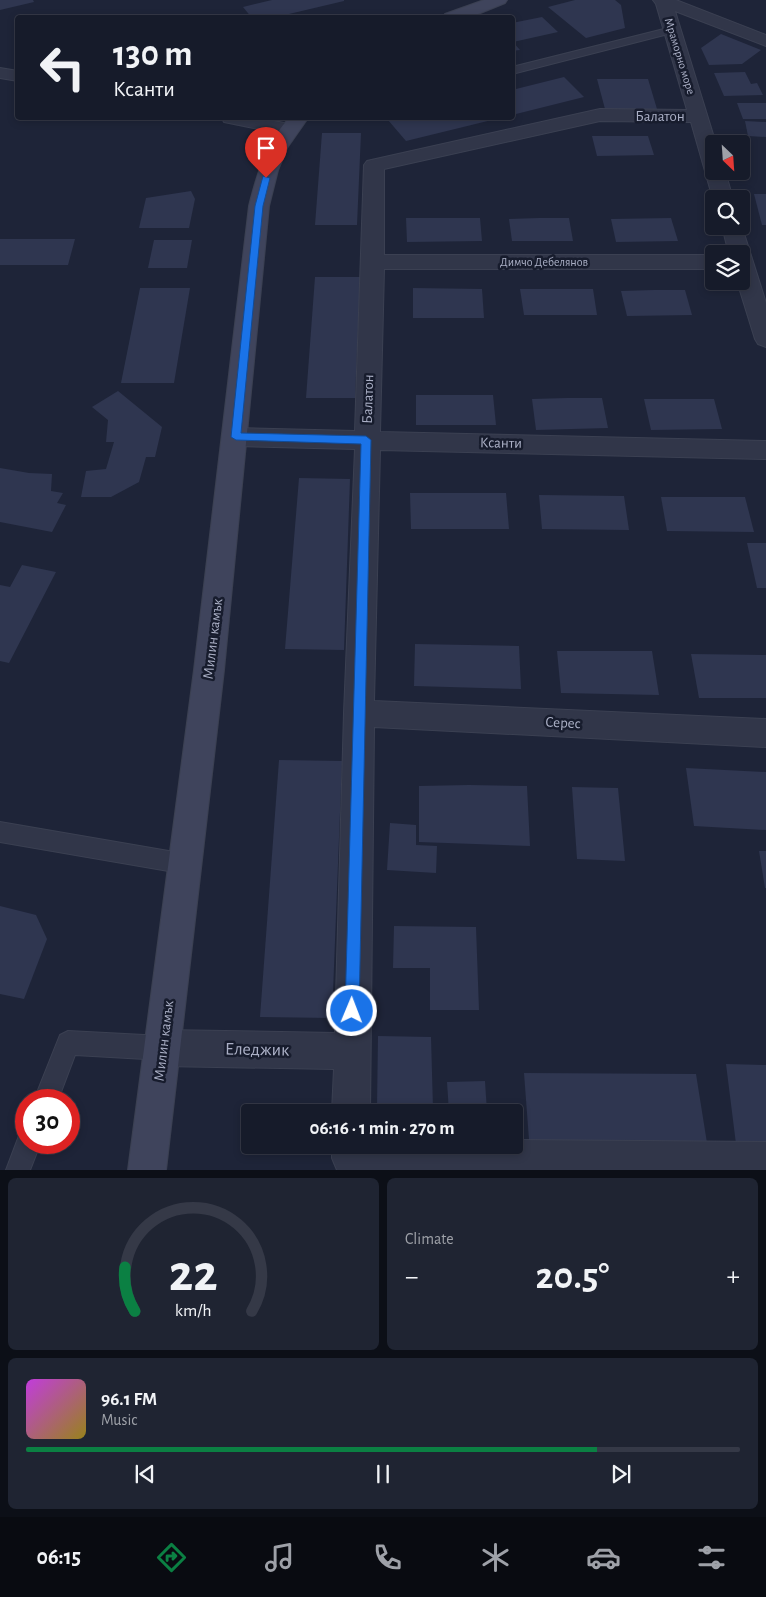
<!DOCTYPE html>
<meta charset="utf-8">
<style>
:root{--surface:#161b2a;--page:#1f2432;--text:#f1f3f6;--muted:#9ea1a8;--line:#353947;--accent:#0b8043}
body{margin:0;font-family:"Alegreya Sans",sans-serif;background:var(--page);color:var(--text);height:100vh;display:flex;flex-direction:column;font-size:19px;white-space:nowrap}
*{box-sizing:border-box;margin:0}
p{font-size:16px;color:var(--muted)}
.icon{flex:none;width:28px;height:28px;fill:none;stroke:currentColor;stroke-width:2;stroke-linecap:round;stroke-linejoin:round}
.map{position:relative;height:1170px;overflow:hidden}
.drawer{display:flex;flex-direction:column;gap:8px;padding:8px;background:#0c0f17;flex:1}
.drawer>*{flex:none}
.guide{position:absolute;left:15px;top:15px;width:500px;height:105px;border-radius:5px;box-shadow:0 2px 8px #0003,0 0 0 1px var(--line);background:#161b2a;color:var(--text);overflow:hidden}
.needle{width:32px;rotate:155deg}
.fabs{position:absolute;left:705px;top:135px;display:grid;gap:10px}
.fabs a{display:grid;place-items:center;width:45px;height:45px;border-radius:5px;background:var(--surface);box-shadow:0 2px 8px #0003,0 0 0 1px var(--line);font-size:25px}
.speed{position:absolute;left:15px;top:1089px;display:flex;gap:10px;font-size:25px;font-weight:700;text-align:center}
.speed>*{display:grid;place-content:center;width:65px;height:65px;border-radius:50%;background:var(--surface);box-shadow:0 2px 8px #0003,0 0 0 1px var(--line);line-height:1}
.speed .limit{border:8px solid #d22;background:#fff;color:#111}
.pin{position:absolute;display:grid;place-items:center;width:42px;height:42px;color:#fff;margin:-51px -21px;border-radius:50% 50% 50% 0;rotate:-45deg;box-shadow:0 0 5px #0007}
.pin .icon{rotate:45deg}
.me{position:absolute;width:55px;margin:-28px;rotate:1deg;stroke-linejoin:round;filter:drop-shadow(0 0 4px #0008)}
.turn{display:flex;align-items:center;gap:18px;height:105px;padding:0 15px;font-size:22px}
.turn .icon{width:65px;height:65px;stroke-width:2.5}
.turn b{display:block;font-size:35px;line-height:42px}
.big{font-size:38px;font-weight:700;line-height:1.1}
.drawer .tile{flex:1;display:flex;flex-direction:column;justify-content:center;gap:8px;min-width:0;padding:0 18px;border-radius:8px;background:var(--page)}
.drawer .dial{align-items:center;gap:0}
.dial svg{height:130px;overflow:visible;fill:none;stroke:var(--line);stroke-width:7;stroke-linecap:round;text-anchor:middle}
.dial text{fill:var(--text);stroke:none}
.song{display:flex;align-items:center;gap:15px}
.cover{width:60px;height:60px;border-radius:8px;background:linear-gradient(135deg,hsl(290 70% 55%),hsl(50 70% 35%))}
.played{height:5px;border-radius:2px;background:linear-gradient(90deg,var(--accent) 80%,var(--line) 80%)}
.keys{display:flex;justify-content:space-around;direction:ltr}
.heat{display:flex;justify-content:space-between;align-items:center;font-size:28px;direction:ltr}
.drawer .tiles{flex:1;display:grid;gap:8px;grid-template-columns:1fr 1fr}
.tile:last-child{grid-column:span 2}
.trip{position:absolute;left:241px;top:1104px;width:282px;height:50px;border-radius:5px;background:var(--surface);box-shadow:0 2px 8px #0003,0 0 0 1px var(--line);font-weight:700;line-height:50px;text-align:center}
.dock{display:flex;height:80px;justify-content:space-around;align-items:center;background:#090b11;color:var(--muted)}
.dock .icon{width:35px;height:35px}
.dock .active{color:var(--accent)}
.dock b{font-size:22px;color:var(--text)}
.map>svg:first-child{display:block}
</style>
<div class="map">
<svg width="766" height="1170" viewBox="0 0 766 1170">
<rect width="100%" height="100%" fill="#1e2438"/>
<g fill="#2f3650">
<path d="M 0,0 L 33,0 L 34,2 L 0,10 Z"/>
<path d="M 272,0 L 344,0 L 344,1 L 272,18 L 252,18 L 243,7 Z"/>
<path d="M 575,0 L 615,0 L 621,5 L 625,28 L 586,38 L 548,7 Z"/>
<path d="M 542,17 L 558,32 L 513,42 L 520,50 L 512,51 L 512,23 Z"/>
<path d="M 721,34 L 761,50 L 742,64 L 709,65 L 701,48 Z"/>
<path d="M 745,72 L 751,84 L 757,83 L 763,95 L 724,96 L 714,73 Z"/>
<path d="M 564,77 L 584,97 L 512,115 L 512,90 Z"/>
<path d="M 597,79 L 648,79 L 657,109 L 605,109 Z"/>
<path d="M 737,103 L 766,103 L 766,119 L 743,119 Z"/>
<path d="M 397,118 L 500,118 L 406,141 L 388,120 Z"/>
<path d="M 745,121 L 766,122 L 766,137 L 748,136 Z"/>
<path d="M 322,133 L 361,133 L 357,225 L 315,225 Z"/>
<path d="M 592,136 L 648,136 L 654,155 L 597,156 Z"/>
<path d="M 191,191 L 195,199 L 189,228 L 139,228 L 146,198 Z"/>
<path d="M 754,194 L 766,194 L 766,225 L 762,225 Z"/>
<path d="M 406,218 L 480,218 L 482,241 L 407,242 Z"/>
<path d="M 539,218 L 569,218 L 573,241 L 512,241 L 509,219 Z"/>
<path d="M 671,218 L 678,241 L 616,242 L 611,219 Z"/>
<path d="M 0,239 L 75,239 L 68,265 L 0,265 Z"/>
<path d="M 154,240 L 192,240 L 187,268 L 148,268 Z"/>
<path d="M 315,277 L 360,277 L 355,398 L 306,398 Z"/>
<path d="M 140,288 L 190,288 L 174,383 L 121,383 Z"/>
<path d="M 413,288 L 482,289 L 484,318 L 413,318 Z"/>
<path d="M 520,289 L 593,289 L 597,315 L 524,315 Z"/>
<path d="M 654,290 L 685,290 L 692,315 L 627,316 L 621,291 Z"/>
<path d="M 118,391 L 162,427 L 155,457 L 146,457 L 139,482 L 111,497 L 81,497 L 86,471 L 106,469 L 114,442 L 106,442 L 108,420 L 92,407 Z"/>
<path d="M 416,395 L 493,395 L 496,425 L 416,425 Z"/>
<path d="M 567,398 L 602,398 L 608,428 L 536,430 L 532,399 Z"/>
<path d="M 644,399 L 714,399 L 722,429 L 651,430 Z"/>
<path d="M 0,468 L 29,473 L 52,474 L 51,491 L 63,493 L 57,503 L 66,505 L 52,532 L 0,522 Z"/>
<path d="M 299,478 L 350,479 L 344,650 L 285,649 Z"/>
<path d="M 410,493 L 506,493 L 509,529 L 411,529 Z"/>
<path d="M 539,495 L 624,496 L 629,530 L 542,529 Z"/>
<path d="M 661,497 L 745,497 L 754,532 L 667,531 Z"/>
<path d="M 747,543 L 766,543 L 766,588 L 757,588 Z"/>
<path d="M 22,565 L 56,572 L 9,663 L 0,661 L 0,585 L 10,587 Z"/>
<path d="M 415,644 L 519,646 L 521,689 L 414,686 Z"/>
<path d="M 557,651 L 652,651 L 659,695 L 561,693 Z"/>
<path d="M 691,654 L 766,655 L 766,698 L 699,698 Z"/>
<path d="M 279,760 L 342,761 L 332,1018 L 260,1017 Z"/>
<path d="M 686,768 L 766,772 L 766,830 L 694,826 Z"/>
<path d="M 469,785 L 527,786 L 530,846 L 419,842 L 419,786 Z"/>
<path d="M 572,787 L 618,788 L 625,861 L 577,859 Z"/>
<path d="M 390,823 L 416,825 L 416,845 L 437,846 L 436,873 L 387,870 Z"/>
<path d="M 759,851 L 766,851 L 766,888 L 765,888 Z"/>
<path d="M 0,906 L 36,915 L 47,939 L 24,999 L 0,994 Z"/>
<path d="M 394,926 L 476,927 L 479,1010 L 430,1010 L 430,968 L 393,968 Z"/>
<path d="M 378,1036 L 431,1037 L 433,1109 L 377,1108 Z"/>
<path d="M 726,1064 L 766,1065 L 766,1153 L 737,1152 Z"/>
<path d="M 524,1073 L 696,1074 L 707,1143 L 530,1153 Z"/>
<path d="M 485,1081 L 487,1112 L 449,1112 L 447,1082 Z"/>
</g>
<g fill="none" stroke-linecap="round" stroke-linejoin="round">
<defs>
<g id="lane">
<path d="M 672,27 L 677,30 L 676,32 L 512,74 L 512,67 Z"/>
<path d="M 0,822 L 186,854 L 193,857 L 196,864 L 193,871 L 186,874 L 0,842 Z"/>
<path d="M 68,1031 L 163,1036 L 171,1040 L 175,1048 L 171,1056 L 163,1060 L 75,1055 L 58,1100 L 34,1100 L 60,1035 Z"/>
<path d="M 26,1131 L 26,1142 L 41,1142 L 30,1170 L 6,1170 L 20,1133 Z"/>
</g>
<g id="street">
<path d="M 653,0 L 676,0 L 766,35 L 766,46 L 675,11 L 716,144 L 714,144 L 714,171 L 725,171 L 733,199 L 713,199 L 691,122 L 600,121 L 384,169 L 384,255 L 714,255 L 714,269 L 384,269 L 380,432 L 766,441 L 766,459 L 380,450 L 374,701 L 766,719 L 766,747 L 374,727 L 370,1112 L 332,1112 L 334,1069 L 163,1066 L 150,1061 L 145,1048 L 150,1035 L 163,1030 L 335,1033 L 344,713 L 355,449 L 236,446 L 227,443 L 224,437 L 227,431 L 236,428 L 355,431 L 364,165 L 367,161 L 600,109 L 687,110 L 656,4 Z"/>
<path d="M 0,68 L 18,71 L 18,81 L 0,78 Z"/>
<path d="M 222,118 L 258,118 L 295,125 L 297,129 L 295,133 L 288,135 L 224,122 Z"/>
<path d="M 741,224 L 766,303 L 766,347 L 758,344 L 755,339 L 737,281 L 741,281 L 741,254 L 729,254 L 722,226 L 741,226 Z"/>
<path d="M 515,1140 L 766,1142 L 766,1170 L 337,1170 L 332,1158 L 332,1145 L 515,1145 Z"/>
</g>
<g id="secondary">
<path d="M 484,0 L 507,0 L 505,3 L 468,18 L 443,18 L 445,14 Z"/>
<path d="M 289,118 L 308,118 L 287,148 L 278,170 L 269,206 L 224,670 L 166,1170 L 128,1170 L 194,670 L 249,206 C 257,174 266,143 289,118 Z"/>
</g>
</defs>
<use href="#lane" stroke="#3b4052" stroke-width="2"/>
<use href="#street" stroke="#3b4052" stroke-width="2"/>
<use href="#secondary" stroke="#3b4052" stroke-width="2"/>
<use href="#lane" fill="#313649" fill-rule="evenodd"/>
<use href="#street" fill="#313649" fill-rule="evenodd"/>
<use href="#secondary" fill="#3f445c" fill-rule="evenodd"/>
</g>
<path fill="#1a73e8" stroke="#114b97" d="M 263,176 L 270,178 L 263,206 L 241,433 L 366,436 L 371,440 L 359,1011 L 357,1016 L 352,1019 L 347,1016 L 345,1011 L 361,444 L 236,440 L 231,437 L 255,206 Z"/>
<g text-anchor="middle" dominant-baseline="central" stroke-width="5" stroke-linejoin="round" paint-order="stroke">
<g font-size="12" fill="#abb0c6" stroke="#171c2d">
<text transform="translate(680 56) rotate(73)">Мраморно море</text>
<text x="544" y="262">Димчо Дебелянов</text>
</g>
<g font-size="15" fill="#abb0c6" stroke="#171c2d">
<text x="660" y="116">Балатон</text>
<text transform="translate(368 399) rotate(-88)">Балатон</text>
<text transform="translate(501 443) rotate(1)">Ксанти</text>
<text transform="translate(213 639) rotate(-83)">Милин камък</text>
<text transform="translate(563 723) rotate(3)">Серес</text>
<text transform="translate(164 1041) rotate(-83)">Милин камък</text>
</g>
<g font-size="18" fill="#abb0c6" stroke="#171c2d">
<text transform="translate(257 1050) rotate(1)">Еледжик</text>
</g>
</g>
</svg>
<div class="fabs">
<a><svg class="needle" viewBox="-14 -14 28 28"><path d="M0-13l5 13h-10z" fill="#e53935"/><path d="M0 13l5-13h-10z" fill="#9ea1a8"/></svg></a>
<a><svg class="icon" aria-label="search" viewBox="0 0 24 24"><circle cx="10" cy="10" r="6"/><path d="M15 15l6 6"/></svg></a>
<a><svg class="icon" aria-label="layers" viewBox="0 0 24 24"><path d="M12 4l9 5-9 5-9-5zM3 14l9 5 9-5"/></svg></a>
</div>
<div class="speed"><div class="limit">30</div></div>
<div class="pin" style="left:266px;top:178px;background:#d93025"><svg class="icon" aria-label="arrive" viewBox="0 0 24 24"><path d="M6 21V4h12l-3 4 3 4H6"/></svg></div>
<svg class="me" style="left:352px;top:1011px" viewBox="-20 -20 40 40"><circle r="17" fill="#1a73e8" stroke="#fff" stroke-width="3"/><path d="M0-11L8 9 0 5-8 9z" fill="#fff"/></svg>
<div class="trip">06:16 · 1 min · 270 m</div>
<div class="guide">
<div class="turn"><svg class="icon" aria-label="left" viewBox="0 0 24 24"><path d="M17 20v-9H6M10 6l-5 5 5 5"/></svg><div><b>130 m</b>Ксанти</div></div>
</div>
</div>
<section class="drawer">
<div class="tiles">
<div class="tile dial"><svg viewBox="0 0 100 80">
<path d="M14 69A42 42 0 1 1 86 69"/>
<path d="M14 69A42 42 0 0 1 8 42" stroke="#0b8043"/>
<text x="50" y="56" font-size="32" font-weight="700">22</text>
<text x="50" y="72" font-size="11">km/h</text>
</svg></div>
<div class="tile"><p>Climate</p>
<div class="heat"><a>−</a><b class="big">20.5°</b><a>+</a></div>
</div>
<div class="tile">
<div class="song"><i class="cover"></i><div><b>96.1 FM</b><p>Music</p></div></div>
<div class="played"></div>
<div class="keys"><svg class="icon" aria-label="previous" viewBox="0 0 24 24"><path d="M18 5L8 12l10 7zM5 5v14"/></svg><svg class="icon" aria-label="pause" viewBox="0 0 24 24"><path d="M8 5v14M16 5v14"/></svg><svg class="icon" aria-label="next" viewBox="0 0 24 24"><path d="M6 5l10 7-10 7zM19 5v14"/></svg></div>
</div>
</div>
</section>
<nav class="dock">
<b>06:15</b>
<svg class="icon active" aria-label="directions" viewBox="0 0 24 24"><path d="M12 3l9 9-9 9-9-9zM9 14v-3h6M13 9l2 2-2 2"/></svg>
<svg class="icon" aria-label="music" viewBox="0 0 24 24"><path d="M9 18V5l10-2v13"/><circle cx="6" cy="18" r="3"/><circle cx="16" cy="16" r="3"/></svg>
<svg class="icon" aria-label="phone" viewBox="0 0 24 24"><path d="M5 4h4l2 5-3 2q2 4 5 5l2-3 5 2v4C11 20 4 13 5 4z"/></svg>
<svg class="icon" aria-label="climate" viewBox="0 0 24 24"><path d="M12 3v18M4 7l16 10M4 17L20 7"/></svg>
<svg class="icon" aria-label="car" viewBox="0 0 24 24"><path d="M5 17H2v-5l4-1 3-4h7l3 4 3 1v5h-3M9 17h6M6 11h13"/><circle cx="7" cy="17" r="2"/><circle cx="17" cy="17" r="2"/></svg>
<svg class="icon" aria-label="filters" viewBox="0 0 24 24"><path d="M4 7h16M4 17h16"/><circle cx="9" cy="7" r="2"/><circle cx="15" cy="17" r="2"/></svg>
</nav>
